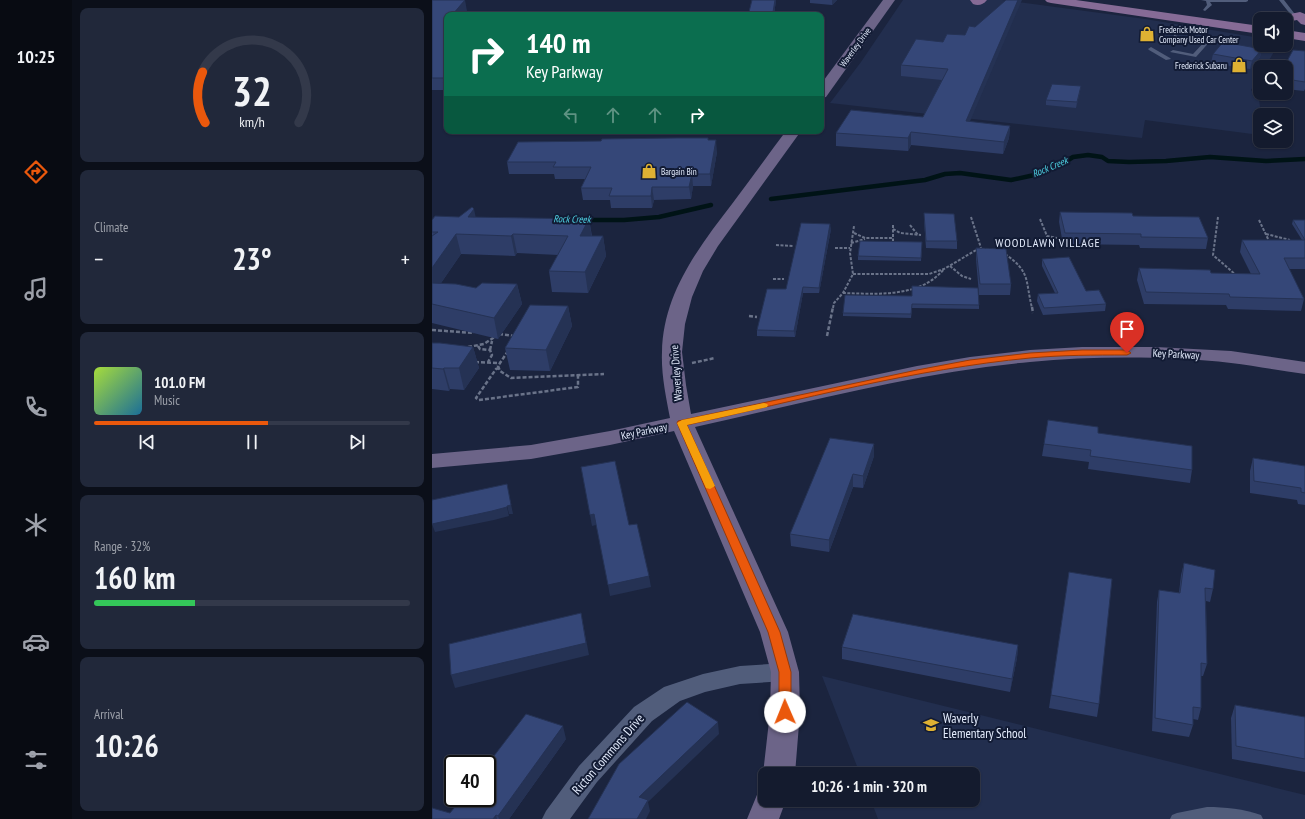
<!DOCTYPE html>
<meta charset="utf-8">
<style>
:root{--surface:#141b2e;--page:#21283a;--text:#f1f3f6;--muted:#9da1aa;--line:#33394a;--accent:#ea580c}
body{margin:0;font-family:"PT Sans Narrow",sans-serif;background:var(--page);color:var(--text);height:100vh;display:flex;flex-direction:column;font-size:15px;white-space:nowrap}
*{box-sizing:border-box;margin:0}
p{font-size:13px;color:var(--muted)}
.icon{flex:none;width:22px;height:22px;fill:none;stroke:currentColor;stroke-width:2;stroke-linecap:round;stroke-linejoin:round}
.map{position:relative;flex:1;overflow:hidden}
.details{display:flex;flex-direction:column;gap:8px;padding:8px;background:#0b0f19;width:360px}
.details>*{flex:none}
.top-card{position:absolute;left:12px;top:12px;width:380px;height:122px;border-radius:8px;box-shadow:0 1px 3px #0004,0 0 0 1px var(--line);background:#0b6e4f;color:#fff;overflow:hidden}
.controls{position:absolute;left:821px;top:12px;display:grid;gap:8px}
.controls a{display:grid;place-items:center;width:40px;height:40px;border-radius:8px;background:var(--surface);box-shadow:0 1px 3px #0004,0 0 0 1px var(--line);font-size:20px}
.speed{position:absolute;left:12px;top:755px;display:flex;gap:8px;font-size:20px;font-weight:700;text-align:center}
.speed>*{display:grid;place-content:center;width:52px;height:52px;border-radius:50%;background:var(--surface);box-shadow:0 1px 3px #0004,0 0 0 1px var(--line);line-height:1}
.speed .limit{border:2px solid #111;border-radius:6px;background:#fff;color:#111}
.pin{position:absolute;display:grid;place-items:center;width:34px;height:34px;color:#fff;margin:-41px -17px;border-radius:50% 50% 50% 0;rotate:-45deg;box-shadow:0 0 4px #0007}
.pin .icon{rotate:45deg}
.me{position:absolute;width:44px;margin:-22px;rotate:359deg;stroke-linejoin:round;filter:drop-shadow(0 0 3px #0008)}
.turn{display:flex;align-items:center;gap:14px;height:84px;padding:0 16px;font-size:18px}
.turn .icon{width:52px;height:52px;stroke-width:2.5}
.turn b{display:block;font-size:28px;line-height:34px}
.lanes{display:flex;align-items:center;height:38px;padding:0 16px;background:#0003;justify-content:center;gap:20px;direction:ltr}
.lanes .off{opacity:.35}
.big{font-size:30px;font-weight:700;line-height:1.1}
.details .tile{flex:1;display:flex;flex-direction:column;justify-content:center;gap:6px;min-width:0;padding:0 14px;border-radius:8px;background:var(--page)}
.details .dial{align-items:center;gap:0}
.dial svg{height:104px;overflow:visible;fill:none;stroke:var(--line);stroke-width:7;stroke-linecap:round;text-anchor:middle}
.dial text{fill:var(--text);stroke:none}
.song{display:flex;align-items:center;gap:12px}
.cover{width:48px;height:48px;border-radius:6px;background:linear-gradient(135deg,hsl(80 70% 55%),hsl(200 70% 35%))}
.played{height:4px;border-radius:2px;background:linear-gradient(90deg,var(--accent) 55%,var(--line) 55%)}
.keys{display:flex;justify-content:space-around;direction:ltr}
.heat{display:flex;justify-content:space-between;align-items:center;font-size:22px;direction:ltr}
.charge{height:6px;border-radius:3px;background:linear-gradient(90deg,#34c759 32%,var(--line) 0)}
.trip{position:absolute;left:326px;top:767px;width:222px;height:40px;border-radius:8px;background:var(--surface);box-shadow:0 1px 3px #0004,0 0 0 1px var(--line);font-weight:700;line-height:40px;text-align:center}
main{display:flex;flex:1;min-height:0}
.dock{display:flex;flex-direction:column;width:72px;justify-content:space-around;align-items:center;background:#080b12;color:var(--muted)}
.dock .icon{width:28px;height:28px}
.dock .current{color:var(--accent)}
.dock b{font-size:18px;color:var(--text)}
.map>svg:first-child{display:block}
</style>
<main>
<nav class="dock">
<b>10:25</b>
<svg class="icon current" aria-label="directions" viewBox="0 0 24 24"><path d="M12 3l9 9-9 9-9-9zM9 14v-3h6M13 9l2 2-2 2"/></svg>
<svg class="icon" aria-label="music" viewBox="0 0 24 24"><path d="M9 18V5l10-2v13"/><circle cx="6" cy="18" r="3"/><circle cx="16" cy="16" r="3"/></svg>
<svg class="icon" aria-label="phone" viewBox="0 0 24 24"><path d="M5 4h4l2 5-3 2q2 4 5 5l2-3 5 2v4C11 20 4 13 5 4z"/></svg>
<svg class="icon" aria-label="climate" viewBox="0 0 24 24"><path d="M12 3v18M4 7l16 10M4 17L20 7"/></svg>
<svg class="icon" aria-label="car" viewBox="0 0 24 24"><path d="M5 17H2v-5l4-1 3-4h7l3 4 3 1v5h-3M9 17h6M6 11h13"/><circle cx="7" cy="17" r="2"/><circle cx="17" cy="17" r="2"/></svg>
<svg class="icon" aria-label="filters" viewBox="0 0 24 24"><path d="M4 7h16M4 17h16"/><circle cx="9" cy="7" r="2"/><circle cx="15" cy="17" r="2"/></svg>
</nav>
<section class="details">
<div class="tile dial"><svg viewBox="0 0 100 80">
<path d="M14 69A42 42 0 1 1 86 69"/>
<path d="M14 69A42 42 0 0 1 12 30" stroke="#ea580c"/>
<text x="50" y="56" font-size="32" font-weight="700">32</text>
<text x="50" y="72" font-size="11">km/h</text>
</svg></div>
<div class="tile"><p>Climate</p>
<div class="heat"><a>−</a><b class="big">23°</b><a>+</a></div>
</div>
<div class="tile">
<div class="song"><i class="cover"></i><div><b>101.0 FM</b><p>Music</p></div></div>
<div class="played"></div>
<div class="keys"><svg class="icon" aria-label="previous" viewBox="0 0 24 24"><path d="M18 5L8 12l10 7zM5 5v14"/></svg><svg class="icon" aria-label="pause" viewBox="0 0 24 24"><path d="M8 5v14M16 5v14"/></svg><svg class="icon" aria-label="next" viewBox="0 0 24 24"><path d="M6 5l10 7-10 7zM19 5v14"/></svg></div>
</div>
<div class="tile"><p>Range · 32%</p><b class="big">160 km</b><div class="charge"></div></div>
<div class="tile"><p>Arrival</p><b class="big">10:26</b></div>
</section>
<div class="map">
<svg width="873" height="819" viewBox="0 0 873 819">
<rect width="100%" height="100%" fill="#1b243e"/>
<g fill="#222e4e">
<path d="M 471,0 L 570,0 L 586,2 L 713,19 L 828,38 L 828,45 L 846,45 L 833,67 L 828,67 L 828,75 L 819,90 L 827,99 L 829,115 L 828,135 L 713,120 L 710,138 L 398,103 L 429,62 Z"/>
<path d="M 390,676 L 873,795 L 873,819 L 446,819 L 439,800 L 541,800 L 541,774 L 428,774 Z"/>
</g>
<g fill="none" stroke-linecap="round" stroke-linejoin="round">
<g stroke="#001316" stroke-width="4.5">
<path d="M 339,199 L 493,180 L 513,174 L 528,173 L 579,180 L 607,174 L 630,164 L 641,157 L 656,155 L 670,157 L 676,161 L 697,162 L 734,161 L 778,157 L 834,161 L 873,159"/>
<path d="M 151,220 L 192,220 L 227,217 L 279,205"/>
</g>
<path stroke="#6a7389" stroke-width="1.5" stroke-dasharray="2.5 1" stroke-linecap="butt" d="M 746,31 L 742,36 L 762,40"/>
<g stroke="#6a7389" stroke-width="2" stroke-dasharray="3 1.5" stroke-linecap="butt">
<path d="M 539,217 L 549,248"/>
<path d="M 786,217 L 781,255 L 804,275"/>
<path d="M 608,219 L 615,236 L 625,238"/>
<path d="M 827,220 L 838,243"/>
<path d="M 461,225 L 461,242"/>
<path d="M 478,225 L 486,235"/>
<path d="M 461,229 L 468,233 L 489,235"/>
<path d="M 422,233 L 433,238 L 461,238"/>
<path d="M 834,234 L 858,240"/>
<path d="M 419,243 L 433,239"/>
<path d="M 344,245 L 361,246"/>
<path d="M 403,248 L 418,248"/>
<path d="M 573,254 C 599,272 593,280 600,308"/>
<path d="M 518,266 L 530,276 L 539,279"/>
<path d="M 421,274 L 497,274 L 512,269 L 546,249 L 561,249"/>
<path d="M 341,279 L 352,279"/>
<path d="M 411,293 C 445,294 488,298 512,269"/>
<path d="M 401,308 L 402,303 L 411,293 L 421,274 L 418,253 L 422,226"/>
</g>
<g stroke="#6a7389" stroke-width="2.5" stroke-dasharray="4 2" stroke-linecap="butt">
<path d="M 600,307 L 601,313"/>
<path d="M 317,316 L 325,317"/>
<path d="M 0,330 L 42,333"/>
<path d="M 67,334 L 82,336"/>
<path d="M 395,336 L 401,307"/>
<path d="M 46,346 L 48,349 L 58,350 L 60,355 L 56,362"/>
<path d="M 36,347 L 52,344 L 64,336"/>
<path d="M 58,350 L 60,341"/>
<path d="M 76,351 L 66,366 L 68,371 L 79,378 L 172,374"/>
<path d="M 43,362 L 68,363"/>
<path d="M 260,363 L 283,358"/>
<path d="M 67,368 L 64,369 L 44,398 L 47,400 L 146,387 L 146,375"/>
</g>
<g fill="#515d7b" fill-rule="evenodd">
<path d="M 769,0 L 816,0 L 816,1 L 814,2 L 778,2 L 780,5 L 773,11 L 771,10 L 775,5 L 774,1 Z"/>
<path d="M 847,0 L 852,0 L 862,13 L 873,14 L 873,16 L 859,15 Z"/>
<path d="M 777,37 L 780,39 L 764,57 L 738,52 L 741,50 L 761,54 Z"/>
<path d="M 719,47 L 738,58 L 739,59 L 734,60 L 717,50 L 716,49 Z"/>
<path d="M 775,807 C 793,807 812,809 829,815 L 831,819 L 738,819 L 740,815 L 745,813 Z"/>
</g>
<path fill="#515d7b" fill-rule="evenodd" d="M 353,663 L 361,666 L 365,672 L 361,678 L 353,681 L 308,684 L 273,692 L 248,701 L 220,721 L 165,782 L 138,819 L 110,819 L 114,811 L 147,766 L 202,707 L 232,687 L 271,674 L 308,666 Z"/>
<g fill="#6c6488" fill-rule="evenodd">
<path d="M 451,0 L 463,0 L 394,97 L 389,98 L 389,84 Z"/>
<path d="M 354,131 L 369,131 L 286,246 L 271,271 L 260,297 L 253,324 L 250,352 L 254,385 L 259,414 L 485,366 L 538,357 L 598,350 L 650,347 L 724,347 L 799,351 L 873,362 L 873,374 C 849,371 824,366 799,363 C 735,356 662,356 598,362 C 486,372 373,403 263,427 L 356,632 L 367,672 L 368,712 L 363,774 L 333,774 L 333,777 L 331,774 L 338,712 L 339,672 L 328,632 L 242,431 L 178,445 L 99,459 L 0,468 L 0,454 L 99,445 L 178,431 L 238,418 C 234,397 229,374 230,352 C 231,294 266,248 300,204 C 318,180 336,155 354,131 Z"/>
<path d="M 333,788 L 333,800 L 354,800 L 347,819 L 315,819 L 327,790 Z"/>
</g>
<g fill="#866b96" fill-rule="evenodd">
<path d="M 538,0 L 555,0 C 551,5 546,6 541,4 Z"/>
<path d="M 613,0 L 644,0 L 828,26 L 828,34 L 619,3 L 615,2 Z"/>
<path d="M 868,12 L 873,14 L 873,25 L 869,24 L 865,20 L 854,22 L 854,19 L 847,19 L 849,16 Z"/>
<path d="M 854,30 L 873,33 L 873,41 L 854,38 Z"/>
</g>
</g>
<g fill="#2e3d67">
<path d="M 0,0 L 35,11 L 31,15 L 15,15 L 15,95 L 14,95 L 13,90 L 0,90 Z"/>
<path d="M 320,0 L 344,0 L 342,15 L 317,15 L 317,12 Z"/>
<path d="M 378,0 L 405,0 L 400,5 L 378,3 Z"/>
<path d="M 511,42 L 538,122 L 578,126 L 577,138 L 571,154 L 479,145 L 476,151 L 404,146 L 404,133 L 491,117 L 510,80 L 469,76 L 469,65 Z"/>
<path d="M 830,49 L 828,57 L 818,69 L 779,63 L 781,54 Z"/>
<path d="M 873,51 L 873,89 L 872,91 L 854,89 L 854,67 Z"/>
<path d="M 648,92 L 644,108 L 614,105 L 614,100 Z"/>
<path d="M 276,140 L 285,152 L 279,186 L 261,186 L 259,199 L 222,200 L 220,208 L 179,208 L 178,200 L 151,200 L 149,188 L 153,179 L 123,179 L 122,174 L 77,174 L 75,162 Z"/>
<path d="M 628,212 L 701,216 L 776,238 L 774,249 L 708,248 L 707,245 L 631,244 L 627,222 Z"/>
<path d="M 492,213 L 525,241 L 525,249 L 494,248 L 492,220 Z"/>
<path d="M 44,217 L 157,219 L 160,236 L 171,236 L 174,256 L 156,293 L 120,292 L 117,271 L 126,255 L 85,253 L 83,256 L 29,254 L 9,283 L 44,288 L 85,284 L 90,304 L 66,339 L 0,323 L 0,220 Z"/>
<path d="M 861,220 L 873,220 L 873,269 L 857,269 L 872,299 L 869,311 L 796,309 L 794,305 L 712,304 L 705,280 L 707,268 L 779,273 L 819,274 L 808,252 L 810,240 L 870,240 L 860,224 Z"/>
<path d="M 399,229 L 387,293 L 371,293 L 363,337 L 325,336 L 325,330 Z"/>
<path d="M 490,242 L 489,261 L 426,260 L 426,256 Z"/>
<path d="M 544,248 L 579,284 L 578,295 L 547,295 L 544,259 Z"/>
<path d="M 610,259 L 654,291 L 674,304 L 673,311 L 611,315 L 605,301 L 606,294 L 623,293 L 610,266 Z"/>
<path d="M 480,296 L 547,305 L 547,309 L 480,308 L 479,318 L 411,316 L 411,313 Z"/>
<path d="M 136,306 L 140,326 L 118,371 L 78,370 L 73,348 Z"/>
<path d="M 0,343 L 41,347 L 47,368 L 32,390 L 18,389 L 17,391 L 0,389 Z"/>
<path d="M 666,433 L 760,470 L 758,483 L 656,469 L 657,462 L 610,456 L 612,444 Z"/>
<path d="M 442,444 L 442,456 L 431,488 L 421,487 L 397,552 L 359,546 L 358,534 Z"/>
<path d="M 821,458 L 873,466 L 873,505 L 866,504 L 865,500 L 818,493 L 818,471 Z"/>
<path d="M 752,563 L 781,589 L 778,602 L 774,601 L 775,664 L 771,676 L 769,676 L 769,708 L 766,720 L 761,719 L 761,725 L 757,737 L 720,731 L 725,602 L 727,590 L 747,593 L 749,575 Z"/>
<path d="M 637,572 L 667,704 L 665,717 L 617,708 Z"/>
<path d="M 586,645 L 585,658 L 578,692 L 410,659 L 410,647 Z"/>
<path d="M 803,705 L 873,717 L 873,772 L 800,759 L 799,718 Z"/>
<path d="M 134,739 L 77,819 L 0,819 L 18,813 Z"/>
</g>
<g fill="#253254">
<path d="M 33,0 L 35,11 L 31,15 L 20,15 Z"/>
<path d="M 343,0 L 344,0 L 342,15 L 341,15 Z"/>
<path d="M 400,0 L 405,0 L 400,5 Z"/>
<path d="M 586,0 L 590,0 L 533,133 L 534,121 Z"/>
<path d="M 830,49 L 828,57 L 818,69 L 820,61 Z"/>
<path d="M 649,86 L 648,92 L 644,108 L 645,102 Z"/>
<path d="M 578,126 L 577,138 L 571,154 L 572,142 Z"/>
<path d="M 479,132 L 479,145 L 476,151 L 476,138 Z"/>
<path d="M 284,140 L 285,152 L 279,186 L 278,174 Z"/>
<path d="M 260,174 L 261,186 L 259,199 L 257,187 Z"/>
<path d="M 220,187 L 222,200 L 220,208 L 219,196 Z"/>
<path d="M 42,209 L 46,228 L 36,217 Z"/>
<path d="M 157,219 L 160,239 L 148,236 Z"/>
<path d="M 398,224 L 399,229 L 387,293 L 387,288 Z"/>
<path d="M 24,234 L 29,254 L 0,296 L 0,268 Z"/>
<path d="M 81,234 L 85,253 L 83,256 L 79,236 Z"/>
<path d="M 171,236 L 174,256 L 156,293 L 153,272 Z"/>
<path d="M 85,284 L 90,304 L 66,339 L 62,318 Z"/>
<path d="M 371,287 L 371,293 L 363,337 L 362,331 Z"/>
<path d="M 136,306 L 140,326 L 118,371 L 114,350 Z"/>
<path d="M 41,347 L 47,368 L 32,390 L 27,368 Z"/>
<path d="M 12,368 L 18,389 L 17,391 L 11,369 Z"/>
<path d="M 442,444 L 442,456 L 431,488 L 431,476 Z"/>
<path d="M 421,474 L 421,487 L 397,552 L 397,540 Z"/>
<path d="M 75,484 L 81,514 L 77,514 L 75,506 Z"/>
<path d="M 75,507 L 77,516 L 62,520 L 3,532 L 0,524 Z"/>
<path d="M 162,514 L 164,525 L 160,526 L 158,515 Z"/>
<path d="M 217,576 L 219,587 L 178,596 L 176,585 Z"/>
<path d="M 149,613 L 157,655 L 23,688 L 19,675 Z"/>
<path d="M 586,645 L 585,658 L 578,692 L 580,679 Z"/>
<path d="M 286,722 L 287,734 L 216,802 L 218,811 L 214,819 L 205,819 L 207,797 Z"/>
<path d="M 131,726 L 134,739 L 77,819 L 67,819 L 66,816 Z"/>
<path d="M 64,815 L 65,819 L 61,819 Z"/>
</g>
<g fill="#354778" stroke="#253254">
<path d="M 0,0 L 33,0 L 20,15 L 15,15 L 15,20 L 13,23 L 15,23 L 15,83 L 11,83 L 15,78 L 0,78 Z"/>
<path d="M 320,0 L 343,0 L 341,12 L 317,12 Z"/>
<path d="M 574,0 L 586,0 L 534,121 L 578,126 L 572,142 L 479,132 L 476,138 L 404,133 L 419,110 L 491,117 L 516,69 L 469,65 L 484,39 L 511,42 L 515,34 L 533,35 L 537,26 L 543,27 Z"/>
<path d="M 97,14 L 109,15 L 66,15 L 68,15 Z"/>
<path d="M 791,42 L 830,49 L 820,61 L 781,54 Z"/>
<path d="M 861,50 L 873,51 L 873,82 L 854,79 L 854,67 L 852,67 Z"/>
<path d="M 620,84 L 649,86 L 645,102 L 614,100 Z"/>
<path d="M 244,138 L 276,138 L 276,140 L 284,140 L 278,174 L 260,174 L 257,187 L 220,187 L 219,196 L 177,196 L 180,188 L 149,188 L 159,167 L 121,167 L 124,162 L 75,162 L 86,142 L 169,141 L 170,139 Z"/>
<path d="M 40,207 L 42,209 L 36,217 L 157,219 L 148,236 L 171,236 L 153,272 L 117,271 L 136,236 L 81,234 L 79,236 L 24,234 L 0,268 L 0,236 L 6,232 L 0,232 L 0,220 L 3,216 L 27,217 Z"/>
<path d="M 628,212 L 700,213 L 701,216 L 767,217 L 776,238 L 709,237 L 709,234 L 633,233 Z"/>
<path d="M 492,213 L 522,214 L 525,241 L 494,241 Z"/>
<path d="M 861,220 L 873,220 L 873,240 Z"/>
<path d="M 369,223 L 398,224 L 387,288 L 371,287 L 362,331 L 325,330 L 335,289 L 354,289 Z"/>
<path d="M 810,240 L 873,240 L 873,258 L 852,258 L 872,299 L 798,297 L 797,294 L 714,292 L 707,268 L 778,270 L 779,273 L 828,274 Z"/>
<path d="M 428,241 L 490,242 L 489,258 L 426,256 Z"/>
<path d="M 544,248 L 574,249 L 579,284 L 548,284 Z"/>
<path d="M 637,257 L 654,291 L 667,290 L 674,304 L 612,308 L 606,294 L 626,293 L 610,259 Z"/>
<path d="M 0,283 L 24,284 L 44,288 L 50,283 L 85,284 L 62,318 L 0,304 Z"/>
<path d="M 480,286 L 546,288 L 547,305 L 480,304 L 479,314 L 411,313 L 413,295 L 480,296 Z"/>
<path d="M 98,305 L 136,306 L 114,350 L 73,348 Z"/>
<path d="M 0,343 L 8,343 L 41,347 L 27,368 L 12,368 L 11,369 L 0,368 Z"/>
<path d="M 616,420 L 666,427 L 666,433 L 760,446 L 760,470 L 658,456 L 659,450 L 612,444 Z"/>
<path d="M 398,438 L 442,444 L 431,476 L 421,474 L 397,540 L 358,534 Z"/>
<path d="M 821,458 L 873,466 L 873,493 L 869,492 L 869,488 L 822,481 Z"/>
<path d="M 183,461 L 197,525 L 205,524 L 217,576 L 176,585 L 162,514 L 158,515 L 149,467 Z"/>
<path d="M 75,484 L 79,505 L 75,506 L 75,507 L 60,511 L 0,524 L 0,500 Z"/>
<path d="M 752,563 L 783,570 L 781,589 L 773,588 L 775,664 L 769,663 L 769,708 L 761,707 L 761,725 L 723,718 L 727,590 L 748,593 Z"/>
<path d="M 637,572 L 680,579 L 667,704 L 619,695 Z"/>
<path d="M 149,613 L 154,643 L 19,675 L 17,644 Z"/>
<path d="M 421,614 L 586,645 L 580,679 L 410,647 Z"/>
<path d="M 255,702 L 286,722 L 207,797 L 216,800 L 205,819 L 156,819 L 187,764 Z"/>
<path d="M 803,705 L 873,717 L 873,759 L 804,746 Z"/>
<path d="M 94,714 L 131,726 L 66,816 L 64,815 L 61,819 L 0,819 L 0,808 L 18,813 L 30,798 L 55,798 L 55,765 Z"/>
</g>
<path fill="#ea580c" stroke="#983908" d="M 650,350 L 695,350 L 699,353 L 695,355 C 662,355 630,355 598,358 C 483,369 367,400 255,425 L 348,632 L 359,672 L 359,712 L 358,715 L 353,717 L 349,715 L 347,712 L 347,672 L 336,632 L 245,423 L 246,421 L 485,370 L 538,360 L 598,353 Z"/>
<path fill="#f59e0b" d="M 332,403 L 335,404 L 336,405 L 335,407 L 255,425 L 283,486 L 278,489 L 274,488 L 245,423 L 250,420 Z"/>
<defs>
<symbol id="shop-bare" viewBox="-9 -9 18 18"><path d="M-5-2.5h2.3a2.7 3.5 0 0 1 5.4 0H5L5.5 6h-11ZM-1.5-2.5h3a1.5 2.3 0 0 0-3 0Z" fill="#deb133" stroke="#121b34" stroke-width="2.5" paint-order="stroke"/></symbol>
<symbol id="school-bare" viewBox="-9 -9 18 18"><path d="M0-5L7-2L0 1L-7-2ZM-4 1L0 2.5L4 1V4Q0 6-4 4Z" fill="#deb133" stroke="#121b34" stroke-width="2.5" paint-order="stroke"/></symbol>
</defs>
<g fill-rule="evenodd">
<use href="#shop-bare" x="704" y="23" width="22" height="22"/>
<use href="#shop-bare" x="796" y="54" width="22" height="22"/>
<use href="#shop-bare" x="206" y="160" width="22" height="22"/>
<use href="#school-bare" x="488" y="714" width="22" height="22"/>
</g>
<g text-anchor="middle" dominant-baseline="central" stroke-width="4" stroke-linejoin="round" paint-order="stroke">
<g font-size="9" fill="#e4ecfd" stroke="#121b34" text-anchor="start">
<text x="727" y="29">Frederick Motor<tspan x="727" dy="10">Company Used Car Center</tspan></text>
<text x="795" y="65" text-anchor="end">Frederick Subaru</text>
<text x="229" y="171">Bargain Bin</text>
</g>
<g font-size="9" fill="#e4ecfd" stroke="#121b34">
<text transform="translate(423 47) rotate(-54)">Waverley Drive</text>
</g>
<g font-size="10" font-style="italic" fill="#4fd4e5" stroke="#121b34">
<text transform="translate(618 167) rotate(-23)">Rock Creek</text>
<text transform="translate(140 219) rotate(1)">Rock Creek</text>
</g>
<g font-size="11" fill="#e4ecfd" stroke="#121b34">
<text transform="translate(744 354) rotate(3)">Key Parkway</text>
<text transform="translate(244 373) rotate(-94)">Waverley Drive</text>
<text transform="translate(212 431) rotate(-12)">Key Parkway</text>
</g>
<g font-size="12" letter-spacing="1" fill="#e4ecfd" stroke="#121b34">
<text x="616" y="242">WOODLAWN VILLAGE</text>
</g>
<g font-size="13" fill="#e4ecfd" stroke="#121b34" text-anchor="start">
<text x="511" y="718">Waverly<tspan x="511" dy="15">Elementary School</tspan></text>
</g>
<g font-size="13" fill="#e4ecfd" stroke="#121b34">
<text transform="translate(176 754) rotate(-49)">Ricton Commons Drive</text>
</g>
</g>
</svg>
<div class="controls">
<a><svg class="icon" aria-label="sound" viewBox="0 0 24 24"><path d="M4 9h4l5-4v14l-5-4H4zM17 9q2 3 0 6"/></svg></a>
<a><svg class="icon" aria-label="search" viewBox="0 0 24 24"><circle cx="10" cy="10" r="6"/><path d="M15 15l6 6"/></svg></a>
<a><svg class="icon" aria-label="layers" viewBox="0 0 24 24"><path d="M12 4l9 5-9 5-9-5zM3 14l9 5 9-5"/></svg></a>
</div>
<div class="speed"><div class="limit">40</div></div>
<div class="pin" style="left:695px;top:353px;background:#d93025"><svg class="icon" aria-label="arrive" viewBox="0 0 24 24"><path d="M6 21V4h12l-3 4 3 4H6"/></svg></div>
<svg class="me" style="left:353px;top:712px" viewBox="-20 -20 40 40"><circle r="19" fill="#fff"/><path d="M0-13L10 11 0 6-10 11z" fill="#ea580c"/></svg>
<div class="trip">10:26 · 1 min · 320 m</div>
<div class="top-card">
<div class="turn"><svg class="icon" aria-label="right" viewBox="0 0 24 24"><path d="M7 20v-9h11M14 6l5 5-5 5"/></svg><div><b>140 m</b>Key Parkway</div></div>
<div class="lanes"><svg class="icon off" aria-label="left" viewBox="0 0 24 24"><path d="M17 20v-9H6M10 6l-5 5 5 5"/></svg><svg class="icon off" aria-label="ahead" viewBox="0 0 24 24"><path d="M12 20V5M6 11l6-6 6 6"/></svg><svg class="icon off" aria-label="ahead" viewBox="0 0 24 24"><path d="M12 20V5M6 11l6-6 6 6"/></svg><svg class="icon" aria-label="right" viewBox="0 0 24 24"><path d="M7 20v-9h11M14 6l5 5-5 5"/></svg></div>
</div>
</div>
</main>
